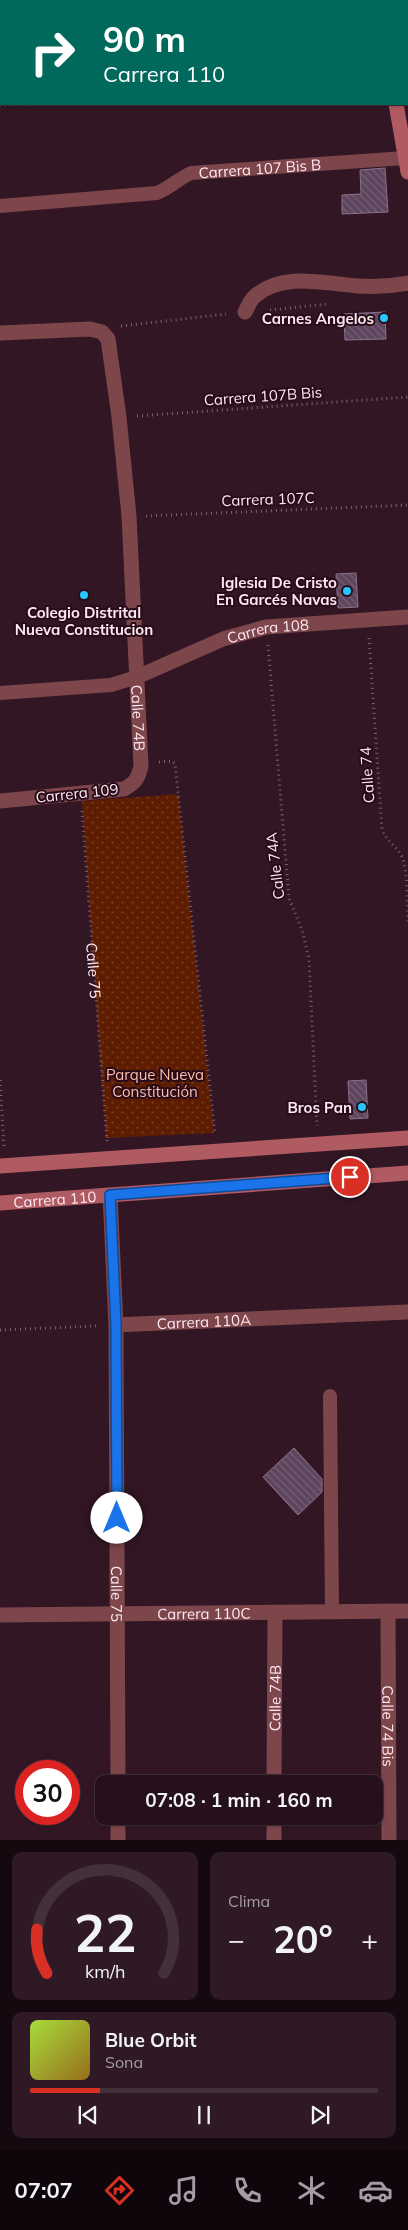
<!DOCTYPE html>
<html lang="es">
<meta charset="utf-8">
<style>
:root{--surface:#26101b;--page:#2e1924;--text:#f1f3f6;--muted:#a49da3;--line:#42303a;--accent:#d93025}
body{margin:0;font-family:Mulish,sans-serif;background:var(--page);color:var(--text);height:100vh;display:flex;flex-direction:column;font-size:19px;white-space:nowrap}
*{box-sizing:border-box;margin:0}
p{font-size:16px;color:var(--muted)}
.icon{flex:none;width:28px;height:28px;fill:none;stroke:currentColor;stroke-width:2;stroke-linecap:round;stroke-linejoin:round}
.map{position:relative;height:1840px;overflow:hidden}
.panel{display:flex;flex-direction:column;gap:12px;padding:12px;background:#15090f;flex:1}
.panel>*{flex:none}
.banner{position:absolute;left:0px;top:0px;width:409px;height:105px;box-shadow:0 1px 4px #0004,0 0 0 1px var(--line);background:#00695c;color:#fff;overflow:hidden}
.speed{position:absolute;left:15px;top:1760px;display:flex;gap:10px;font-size:25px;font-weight:700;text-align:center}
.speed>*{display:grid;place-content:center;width:65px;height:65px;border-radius:50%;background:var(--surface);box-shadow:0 1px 4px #0004,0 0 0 1px var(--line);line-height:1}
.speed .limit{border:8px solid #d22;background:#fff;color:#111}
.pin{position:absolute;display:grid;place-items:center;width:42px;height:42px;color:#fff;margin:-21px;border:2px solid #fff;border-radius:50%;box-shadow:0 1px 5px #0007}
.me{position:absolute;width:55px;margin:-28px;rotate:0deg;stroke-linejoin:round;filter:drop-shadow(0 0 4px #0008)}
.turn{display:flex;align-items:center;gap:18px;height:105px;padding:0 20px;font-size:22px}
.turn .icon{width:65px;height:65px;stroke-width:2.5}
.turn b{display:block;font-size:35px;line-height:42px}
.big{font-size:38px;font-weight:700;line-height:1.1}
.panel .tile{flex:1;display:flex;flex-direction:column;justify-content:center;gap:8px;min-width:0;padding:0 18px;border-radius:10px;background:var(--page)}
.panel .dial{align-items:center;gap:0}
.dial svg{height:130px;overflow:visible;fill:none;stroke:var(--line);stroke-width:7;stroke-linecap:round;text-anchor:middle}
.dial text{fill:var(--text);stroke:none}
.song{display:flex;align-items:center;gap:15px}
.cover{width:60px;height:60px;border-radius:8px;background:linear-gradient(135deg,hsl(80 70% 55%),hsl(40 70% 35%))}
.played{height:5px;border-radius:2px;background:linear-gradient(90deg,var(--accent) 20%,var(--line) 20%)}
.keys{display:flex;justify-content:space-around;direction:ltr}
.heat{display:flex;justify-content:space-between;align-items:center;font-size:28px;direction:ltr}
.panel .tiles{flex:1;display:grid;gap:12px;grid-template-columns:1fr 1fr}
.tile:last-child{grid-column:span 2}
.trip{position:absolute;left:95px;top:1775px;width:288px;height:50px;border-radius:10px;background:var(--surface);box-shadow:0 1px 4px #0004,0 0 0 1px var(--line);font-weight:700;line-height:50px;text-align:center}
.menu{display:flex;height:80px;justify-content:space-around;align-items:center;background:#0f060b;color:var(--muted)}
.menu .icon{width:35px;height:35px}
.menu .current{color:var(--accent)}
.menu b{font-size:22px;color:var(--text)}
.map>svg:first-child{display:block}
</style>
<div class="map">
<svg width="408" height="1840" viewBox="0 0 408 1840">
<defs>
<pattern id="park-dots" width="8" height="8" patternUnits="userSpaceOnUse" patternTransform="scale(1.25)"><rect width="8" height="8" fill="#5e1c00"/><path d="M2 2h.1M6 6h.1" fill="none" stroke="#763d26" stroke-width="1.8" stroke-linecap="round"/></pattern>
<pattern id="building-back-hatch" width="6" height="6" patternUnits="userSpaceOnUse" patternTransform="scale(1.25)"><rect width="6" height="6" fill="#5d455d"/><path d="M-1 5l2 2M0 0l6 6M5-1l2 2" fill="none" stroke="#756075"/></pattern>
</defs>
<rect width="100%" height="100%" fill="#321624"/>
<path fill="url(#park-dots)" d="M 178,794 L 214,1133 L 106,1138 L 82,801 Z"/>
<g fill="url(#building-back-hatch)" stroke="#8b718b">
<path d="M 385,168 L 388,212 L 342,214 L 342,195 L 361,194 L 360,170 Z"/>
<path d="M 385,312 L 386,339 L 345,340 L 344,314 Z"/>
<path d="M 356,573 L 358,607 L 338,608 L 336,574 Z"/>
<path d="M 366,1080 L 368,1118 L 350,1119 L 348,1081 Z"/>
<path d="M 294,1448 L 322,1479 L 322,1492 L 298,1515 L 263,1477 Z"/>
</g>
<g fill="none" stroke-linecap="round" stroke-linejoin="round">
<g stroke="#7c636f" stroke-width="3" stroke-dasharray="1 4" stroke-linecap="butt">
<path d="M 0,105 L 81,104"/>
<path d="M 270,310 L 328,304"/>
<path d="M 121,326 L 226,314"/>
<path d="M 137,416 L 408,397"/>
<path d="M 146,516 L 408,505"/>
<path d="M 369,638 L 382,830 C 388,843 398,847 403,859 C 408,877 407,903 408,922"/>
<path d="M 268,645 L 289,898 L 302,930 L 309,959 L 317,1126"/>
<path d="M 159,762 L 172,761 L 175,764 L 215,1133"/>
<path id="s1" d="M 82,811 L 107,1141"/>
<path d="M 0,1080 L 4,1147"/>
<path d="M 0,1330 L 97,1326"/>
</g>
<g stroke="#7d464b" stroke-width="14">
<path id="s2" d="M 0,206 L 157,193 C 170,188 178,179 191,173 L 405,158"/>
<path d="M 0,693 L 111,685 L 137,677"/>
<path d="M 330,1396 L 332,1612"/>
</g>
<g stroke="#7d464b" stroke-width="15">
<path d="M 245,312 C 248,307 250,300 255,296 C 284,271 325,284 358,286 C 375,287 392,286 408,283"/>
<path id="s3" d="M 0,333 L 90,329 L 102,332 L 108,339 L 119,417 L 129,516 L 141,766 C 138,779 135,783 124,789 L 0,801"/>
<path id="s4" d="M 137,677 L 223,639 L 266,627 L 408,617"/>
<path id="s5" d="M 110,1195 L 116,1325 L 118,1784"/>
<path id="s6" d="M 116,1325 L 408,1312"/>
<path id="s7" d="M 388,1612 L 389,1840"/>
<path id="s8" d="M 0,1615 L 408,1611"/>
<path id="s9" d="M 274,1784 L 275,1613"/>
<path d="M 118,1816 L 118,1840"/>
<path d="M 274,1840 L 274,1816"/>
</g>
<g stroke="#b05a62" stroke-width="15">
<path d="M 380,0 L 380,1"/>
<path d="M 396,104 L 408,172"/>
<path d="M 0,1166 L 408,1138"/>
<path id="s10" d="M 0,1203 L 408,1173"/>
</g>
</g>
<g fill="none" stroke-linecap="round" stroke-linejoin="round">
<defs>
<path id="route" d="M 117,1518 L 116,1325 L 110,1195 L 350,1177"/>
</defs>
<use href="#route" stroke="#114b97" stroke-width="12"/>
<use href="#route" stroke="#1a73e8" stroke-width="9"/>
</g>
<g fill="#23c9fe" stroke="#280c1a" stroke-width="2">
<circle cx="384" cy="318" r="5"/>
<circle cx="347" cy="591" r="5"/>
<circle cx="84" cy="595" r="5"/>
<circle cx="362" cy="1107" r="5"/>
</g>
<g text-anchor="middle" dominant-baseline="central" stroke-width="4" stroke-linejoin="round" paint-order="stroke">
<g font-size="15" fill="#fee9f2" stroke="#280c1a">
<text stroke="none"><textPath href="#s2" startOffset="266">Carrera 107 Bis B</textPath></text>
<text transform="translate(263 396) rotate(-4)">Carrera 107B Bis</text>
<text transform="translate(268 499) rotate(-2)">Carrera 107C</text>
<text stroke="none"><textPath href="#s4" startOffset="140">Carrera 108</textPath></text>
<text stroke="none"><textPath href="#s3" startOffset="492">Calle 74B</textPath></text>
<text transform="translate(367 775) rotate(-94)">Calle 74</text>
<text transform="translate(77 793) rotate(-6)">Carrera 109</text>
<text transform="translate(275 866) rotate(-97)">Calle 74A</text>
<text stroke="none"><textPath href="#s1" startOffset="160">Calle 75</textPath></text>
<text stroke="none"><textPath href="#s10" startOffset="55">Carrera 110</textPath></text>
<text stroke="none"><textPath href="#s6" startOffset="88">Carrera 110A</textPath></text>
<text stroke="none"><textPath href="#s5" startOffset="399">Calle 75</textPath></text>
<text stroke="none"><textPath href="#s8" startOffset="204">Carrera 110C</textPath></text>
<text stroke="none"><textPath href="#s9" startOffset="86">Calle 74B</textPath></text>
<text stroke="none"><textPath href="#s7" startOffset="114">Calle 74 Bis</textPath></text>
</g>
<g font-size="15" font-weight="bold" fill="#fee9f2" stroke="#280c1a" text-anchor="end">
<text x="374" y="318">Carnes Angelos</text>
<text x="337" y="582">Iglesia De Cristo<tspan x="337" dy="17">En Garcés Navas</tspan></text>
<text x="84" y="612" text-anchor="middle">Colegio Distrital<tspan x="84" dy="17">Nueva Constitucion</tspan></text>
<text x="352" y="1107">Bros Pan</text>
</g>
<g font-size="15" fill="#febda7" stroke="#280c1a">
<text x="155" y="1074">Parque Nueva<tspan x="155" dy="17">Constitución</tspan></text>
</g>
</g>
</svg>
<div class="speed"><div class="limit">30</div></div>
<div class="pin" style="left:350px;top:1177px;background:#d93025"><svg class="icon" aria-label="arrive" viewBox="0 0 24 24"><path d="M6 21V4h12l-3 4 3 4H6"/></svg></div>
<svg class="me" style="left:117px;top:1518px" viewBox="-20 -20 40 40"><circle r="19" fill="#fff"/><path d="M0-13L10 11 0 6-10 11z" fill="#1a73e8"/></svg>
<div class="trip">07:08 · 1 min · 160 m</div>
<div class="banner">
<div class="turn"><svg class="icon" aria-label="right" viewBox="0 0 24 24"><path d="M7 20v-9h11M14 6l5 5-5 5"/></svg><div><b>90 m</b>Carrera 110</div></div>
</div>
</div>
<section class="panel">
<div class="tiles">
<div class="tile dial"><svg viewBox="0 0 100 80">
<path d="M14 69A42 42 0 1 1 86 69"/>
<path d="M14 69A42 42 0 0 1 8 42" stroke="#d93025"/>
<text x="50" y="56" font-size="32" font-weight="700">22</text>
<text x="50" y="72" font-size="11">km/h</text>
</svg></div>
<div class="tile"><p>Clima</p>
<div class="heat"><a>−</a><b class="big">20°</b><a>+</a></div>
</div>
<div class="tile">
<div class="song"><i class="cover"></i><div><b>Blue Orbit</b><p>Sona</p></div></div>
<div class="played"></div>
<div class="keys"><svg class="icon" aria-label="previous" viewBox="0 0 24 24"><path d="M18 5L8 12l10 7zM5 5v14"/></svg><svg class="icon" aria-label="pause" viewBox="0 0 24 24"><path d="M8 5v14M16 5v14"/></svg><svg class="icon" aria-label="next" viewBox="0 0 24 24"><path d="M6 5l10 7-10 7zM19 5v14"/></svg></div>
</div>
</div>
</section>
<nav class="menu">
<b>07:07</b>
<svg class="icon current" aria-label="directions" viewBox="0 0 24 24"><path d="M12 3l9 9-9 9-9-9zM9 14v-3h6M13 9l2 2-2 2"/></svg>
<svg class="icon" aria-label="music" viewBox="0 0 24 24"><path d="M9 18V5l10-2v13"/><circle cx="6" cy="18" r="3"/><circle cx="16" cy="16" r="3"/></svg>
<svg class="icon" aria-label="phone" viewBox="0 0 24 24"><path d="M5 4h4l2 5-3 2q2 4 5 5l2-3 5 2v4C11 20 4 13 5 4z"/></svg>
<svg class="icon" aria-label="climate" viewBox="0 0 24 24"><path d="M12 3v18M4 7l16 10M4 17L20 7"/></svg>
<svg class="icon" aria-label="car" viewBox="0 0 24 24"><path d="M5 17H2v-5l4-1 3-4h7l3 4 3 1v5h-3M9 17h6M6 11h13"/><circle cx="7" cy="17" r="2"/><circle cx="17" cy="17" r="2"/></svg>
</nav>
